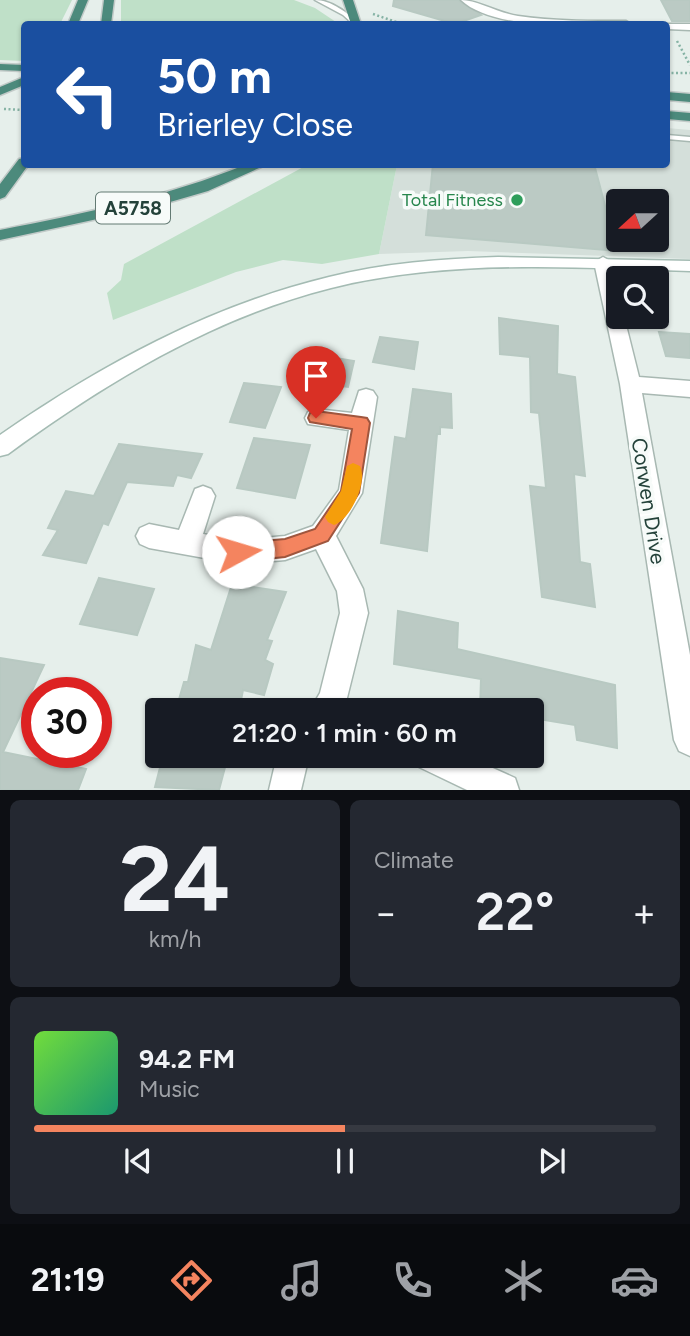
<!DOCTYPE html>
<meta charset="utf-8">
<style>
:root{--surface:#171b24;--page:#242831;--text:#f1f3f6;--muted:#9ea1a6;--line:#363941;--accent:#f4845f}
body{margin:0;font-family:Figtree,sans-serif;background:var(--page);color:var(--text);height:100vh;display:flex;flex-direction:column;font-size:26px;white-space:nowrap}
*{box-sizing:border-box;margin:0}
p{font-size:23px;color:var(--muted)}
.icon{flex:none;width:38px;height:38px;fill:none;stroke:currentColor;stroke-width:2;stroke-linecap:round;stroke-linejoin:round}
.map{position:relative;height:790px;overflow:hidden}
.drawer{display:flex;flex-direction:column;gap:10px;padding:10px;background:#0d0f14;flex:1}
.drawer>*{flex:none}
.hud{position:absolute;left:21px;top:21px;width:649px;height:147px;border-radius:7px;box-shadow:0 2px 5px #0004;background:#1a4fa0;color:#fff;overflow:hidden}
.needle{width:46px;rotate:249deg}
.controls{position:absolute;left:606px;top:189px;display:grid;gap:14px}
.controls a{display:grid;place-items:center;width:63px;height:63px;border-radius:7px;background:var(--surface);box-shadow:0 2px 5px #0004;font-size:35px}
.speed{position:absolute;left:21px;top:677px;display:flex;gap:14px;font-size:35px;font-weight:700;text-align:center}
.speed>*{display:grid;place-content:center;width:91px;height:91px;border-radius:50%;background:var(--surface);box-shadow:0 2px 5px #0004;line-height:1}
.speed .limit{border:10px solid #d22;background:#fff;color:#111}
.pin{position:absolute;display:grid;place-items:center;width:60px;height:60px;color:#fff;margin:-72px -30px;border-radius:50% 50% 50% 0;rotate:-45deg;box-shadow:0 0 7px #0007}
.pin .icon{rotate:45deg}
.me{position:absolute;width:77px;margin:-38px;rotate:84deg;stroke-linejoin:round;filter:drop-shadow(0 0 5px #0008)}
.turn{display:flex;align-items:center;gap:24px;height:147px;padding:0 21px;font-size:32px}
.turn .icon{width:91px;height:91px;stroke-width:2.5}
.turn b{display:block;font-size:49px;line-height:60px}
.big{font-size:52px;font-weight:600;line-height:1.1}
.drawer .tile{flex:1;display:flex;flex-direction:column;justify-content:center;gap:10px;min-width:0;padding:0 24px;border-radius:10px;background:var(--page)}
.drawer .dial{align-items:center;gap:0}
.dial b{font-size:91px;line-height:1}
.song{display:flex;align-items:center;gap:21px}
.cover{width:84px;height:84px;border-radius:10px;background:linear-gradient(135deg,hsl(100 70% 55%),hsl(160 70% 35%))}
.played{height:7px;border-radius:4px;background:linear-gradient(90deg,var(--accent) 50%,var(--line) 50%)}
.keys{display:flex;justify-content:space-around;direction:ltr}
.heat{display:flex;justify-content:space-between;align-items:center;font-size:38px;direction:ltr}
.drawer .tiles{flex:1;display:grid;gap:10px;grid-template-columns:1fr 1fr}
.tile:last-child{grid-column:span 2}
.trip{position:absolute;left:145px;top:698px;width:399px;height:70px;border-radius:7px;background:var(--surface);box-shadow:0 2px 5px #0004;font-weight:600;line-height:70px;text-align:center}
.dock{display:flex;height:112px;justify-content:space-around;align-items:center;background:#090b0e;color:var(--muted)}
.dock .icon{width:49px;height:49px}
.dock .active{color:var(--accent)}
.dock b{font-size:32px;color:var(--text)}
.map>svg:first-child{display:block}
</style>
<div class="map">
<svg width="690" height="790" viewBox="0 0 690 790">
<rect width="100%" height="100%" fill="#e6efeb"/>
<path fill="#d4dfda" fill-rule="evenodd" d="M 667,128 L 690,130 L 690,259 L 468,251 L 379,254 L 397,165 L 667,164 ZM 618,201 L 656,201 L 656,240 L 618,240 Z"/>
<g fill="#bfe0c8">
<path d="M 0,0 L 72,0 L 60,24 L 24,24 L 24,61 L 0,60 Z"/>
<path d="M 121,0 L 294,0 L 315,8 L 339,24 L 121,24 Z"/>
<path d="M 307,165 L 397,165 L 379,254 L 322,264 L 283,260 L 236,272 L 113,320 L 107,293 L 121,280 L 124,264 Z"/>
</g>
<g fill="#bbcac4" stroke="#b8c9c2" stroke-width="2">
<path d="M 394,0 L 458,0 L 481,15 L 455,24 L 393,6 Z"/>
<path d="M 661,0 L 690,0 L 690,21 L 672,21 Z"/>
<path d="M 433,164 L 594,164 L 617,251 L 426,235 Z"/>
<path d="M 499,318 L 558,326 L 557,374 L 575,377 L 585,476 L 574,474 L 580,562 L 590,564 L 595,607 L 542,597 L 530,486 L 546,488 L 539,413 L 531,412 L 530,357 L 500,354 Z"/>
<path d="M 659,332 L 690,334 L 690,358 L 666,356 Z"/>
<path d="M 380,337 L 418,342 L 414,369 L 373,362 Z"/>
<path d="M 312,354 L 354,361 L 348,387 L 305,381 Z"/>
<path d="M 244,383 L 281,387 L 265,428 L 230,422 Z"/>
<path d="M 413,389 L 451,394 L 452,428 L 440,427 L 440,434 L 437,434 L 427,551 L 381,543 L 395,437 L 406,439 Z"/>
<path d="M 254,438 L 310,445 L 295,498 L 237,488 Z"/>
<path d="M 119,444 L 202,454 L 191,478 L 177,475 L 173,486 L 127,482 L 108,525 L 103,523 L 86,563 L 43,555 L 58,530 L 48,528 L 66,491 L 94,496 Z"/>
<path d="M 99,578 L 154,589 L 137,635 L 80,624 Z"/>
<path d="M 232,584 L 286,592 L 267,640 L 272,641 L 265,660 L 273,664 L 264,695 L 243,690 L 239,710 L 176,710 L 184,682 L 188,682 L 196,645 L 211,650 Z"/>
<path d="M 398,611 L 458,623 L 457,649 L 615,685 L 617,748 L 577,740 L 575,725 L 532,718 L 532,710 L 480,710 L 481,679 L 394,664 Z"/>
<path d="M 0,658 L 44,665 L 3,752 L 86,769 L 78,790 L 0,790 Z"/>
<path d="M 163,756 L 228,756 L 219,790 L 155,787 Z"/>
</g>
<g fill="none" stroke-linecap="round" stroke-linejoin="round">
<defs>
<g id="service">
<path d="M 315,0 C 331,0 348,13 359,24 L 353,24 L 343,15 Z"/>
<path d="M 667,135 L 690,137 L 690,141 L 667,139 Z"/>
</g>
<g id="minor">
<path d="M 461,0 C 477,0 498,13 518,16 C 553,21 590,21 626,21 L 631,24 C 590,28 492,30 461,0 Z"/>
<path d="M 663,24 L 690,24 L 690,30 L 667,29 L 667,24 Z"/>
<path d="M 603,257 L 612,262 L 618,288 L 618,317 L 624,317 L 639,377 L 690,381 L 690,397 L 642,393 L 690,655 L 690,756 L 679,751 L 674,740 L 620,384 L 594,262 Z"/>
<path d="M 366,389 L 373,391 L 377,397 L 362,493 L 336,536 L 363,589 L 368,613 L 344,710 L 310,710 L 320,693 L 340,613 L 337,591 L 316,549 L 285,560 L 238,564 L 149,548 L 140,544 L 136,536 L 140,528 L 149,524 L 179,530 L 195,489 L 203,486 L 211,489 L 215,496 L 203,534 L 238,540 L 285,536 L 313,526 L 339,490 L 349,430 L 308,424 L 305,418 L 308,412 L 316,409 L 352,413 L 359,391 Z"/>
<path d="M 277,756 L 309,756 L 301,790 L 269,790 Z"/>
<path d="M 414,756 L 466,756 L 515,778 L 519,790 L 467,790 L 419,767 Z"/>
</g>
<path id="secondary" d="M 498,257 L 690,261 L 690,271 C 571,267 448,259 331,288 C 212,318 107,382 8,454 L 0,456 L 0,435 C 101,365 209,306 329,277 C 384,263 441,259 498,257 Z"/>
<g id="trunk">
<path d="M 78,0 L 88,0 L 78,24 L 68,24 Z"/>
<path d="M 104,0 L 114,0 L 111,24 L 101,24 Z"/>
<path d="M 343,0 L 353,0 L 361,24 L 351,24 Z"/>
<path d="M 0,64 L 24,65 L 24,71 L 0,70 Z"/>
<path d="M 24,77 L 24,85 L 0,95 L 0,87 Z"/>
<path d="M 667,92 L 690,94 L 690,102 L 667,100 Z"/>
<path d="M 667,111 L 690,113 L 690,121 L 667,119 Z"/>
<path d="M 24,158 L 24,164 L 29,164 L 5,197 L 0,199 L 0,184 L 19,159 Z"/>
<path d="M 247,164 L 268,164 L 208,191 L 153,207 L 0,240 L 0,230 C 85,213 167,197 247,164 Z"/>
</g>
</defs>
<use href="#service" stroke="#a8b8b2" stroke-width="3"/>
<use href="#minor" stroke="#a8b8b2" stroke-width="3"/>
<use href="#secondary" stroke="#a4bbb3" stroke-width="3"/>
<use href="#trunk" stroke="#c2cac8" stroke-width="3"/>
<g stroke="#86b3a5" stroke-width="2.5" stroke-dasharray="2 2.5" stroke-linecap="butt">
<path d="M 373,14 L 402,24"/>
<path d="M 677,41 L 690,65"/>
<path d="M 667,73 L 690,73"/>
<path d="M 4,109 L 24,110"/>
</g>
<use href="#service" fill="#fff" fill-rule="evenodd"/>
<use href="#minor" fill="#fff" fill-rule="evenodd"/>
<use href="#secondary" fill="#fff" fill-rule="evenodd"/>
<use href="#trunk" fill="#4c8a7c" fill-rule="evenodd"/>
</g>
<path fill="#f4845f" stroke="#9f563e" stroke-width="2" d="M 316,411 L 361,417 L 367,418 L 370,423 L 359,493 L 328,541 L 285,557 L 238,562 L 231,559 L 228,552 L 231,546 L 238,543 L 285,539 L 315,529 L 341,491 L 352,429 L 310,422 L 308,418 L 310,413 Z"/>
<path fill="#f59e0b" d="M 353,463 L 360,466 C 368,482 351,519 334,525 L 328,522 L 325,517 L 341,491 L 347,466 Z"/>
<circle fill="#2e9e5b" stroke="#f7fbf9" stroke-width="2.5" cx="517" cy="200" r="7"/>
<g text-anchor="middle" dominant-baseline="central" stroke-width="7" stroke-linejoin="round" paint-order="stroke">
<g font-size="18" fill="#27864d" stroke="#f7fbf9" text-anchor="end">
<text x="503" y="200">Total Fitness</text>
</g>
<rect fill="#f7fbf9" stroke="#637a73" stroke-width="2" x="96" y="192.5" width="74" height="31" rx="5"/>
<g font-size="19" font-weight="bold" fill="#24423a">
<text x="133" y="208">A5758</text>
</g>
<g font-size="21" fill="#24423a" stroke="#f7fbf9">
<text transform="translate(649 501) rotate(81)">Corwen Drive</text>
</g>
</g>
</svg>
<div class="controls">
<a><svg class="needle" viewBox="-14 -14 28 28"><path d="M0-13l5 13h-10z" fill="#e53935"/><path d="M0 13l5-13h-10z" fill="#9ea1a6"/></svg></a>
<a><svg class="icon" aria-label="search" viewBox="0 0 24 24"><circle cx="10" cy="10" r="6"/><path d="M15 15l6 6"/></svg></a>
</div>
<div class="speed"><div class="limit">30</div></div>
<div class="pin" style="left:316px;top:418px;background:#d93025"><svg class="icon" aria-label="arrive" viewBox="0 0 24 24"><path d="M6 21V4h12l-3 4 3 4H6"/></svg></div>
<svg class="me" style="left:238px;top:552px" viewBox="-20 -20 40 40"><circle r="19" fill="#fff"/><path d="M0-13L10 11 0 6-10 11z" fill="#f4845f"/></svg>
<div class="trip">21:20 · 1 min · 60 m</div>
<div class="hud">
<div class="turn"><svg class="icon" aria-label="left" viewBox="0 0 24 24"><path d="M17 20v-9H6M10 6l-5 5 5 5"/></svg><div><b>50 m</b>Brierley Close</div></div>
</div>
</div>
<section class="drawer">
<div class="tiles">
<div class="tile dial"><b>24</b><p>km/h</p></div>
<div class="tile"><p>Climate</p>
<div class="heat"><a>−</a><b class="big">22°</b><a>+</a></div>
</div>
<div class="tile">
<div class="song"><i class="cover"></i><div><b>94.2 FM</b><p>Music</p></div></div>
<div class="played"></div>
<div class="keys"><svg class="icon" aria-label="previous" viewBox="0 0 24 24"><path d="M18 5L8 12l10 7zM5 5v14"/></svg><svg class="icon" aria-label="pause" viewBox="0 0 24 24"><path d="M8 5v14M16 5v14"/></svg><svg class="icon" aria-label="next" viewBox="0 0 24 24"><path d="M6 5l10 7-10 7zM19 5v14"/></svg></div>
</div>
</div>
</section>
<nav class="dock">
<b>21:19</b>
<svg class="icon active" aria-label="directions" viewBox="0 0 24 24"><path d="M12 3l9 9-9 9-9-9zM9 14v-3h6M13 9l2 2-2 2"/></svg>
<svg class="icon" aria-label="music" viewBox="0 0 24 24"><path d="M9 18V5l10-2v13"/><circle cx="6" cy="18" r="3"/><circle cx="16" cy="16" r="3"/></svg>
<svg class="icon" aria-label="phone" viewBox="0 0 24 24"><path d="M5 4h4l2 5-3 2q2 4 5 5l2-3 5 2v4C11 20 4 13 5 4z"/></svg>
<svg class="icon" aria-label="climate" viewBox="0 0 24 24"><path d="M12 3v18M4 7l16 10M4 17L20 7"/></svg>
<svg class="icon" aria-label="car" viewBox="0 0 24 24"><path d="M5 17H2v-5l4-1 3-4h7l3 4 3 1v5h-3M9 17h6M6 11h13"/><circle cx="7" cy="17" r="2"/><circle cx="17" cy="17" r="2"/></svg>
</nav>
